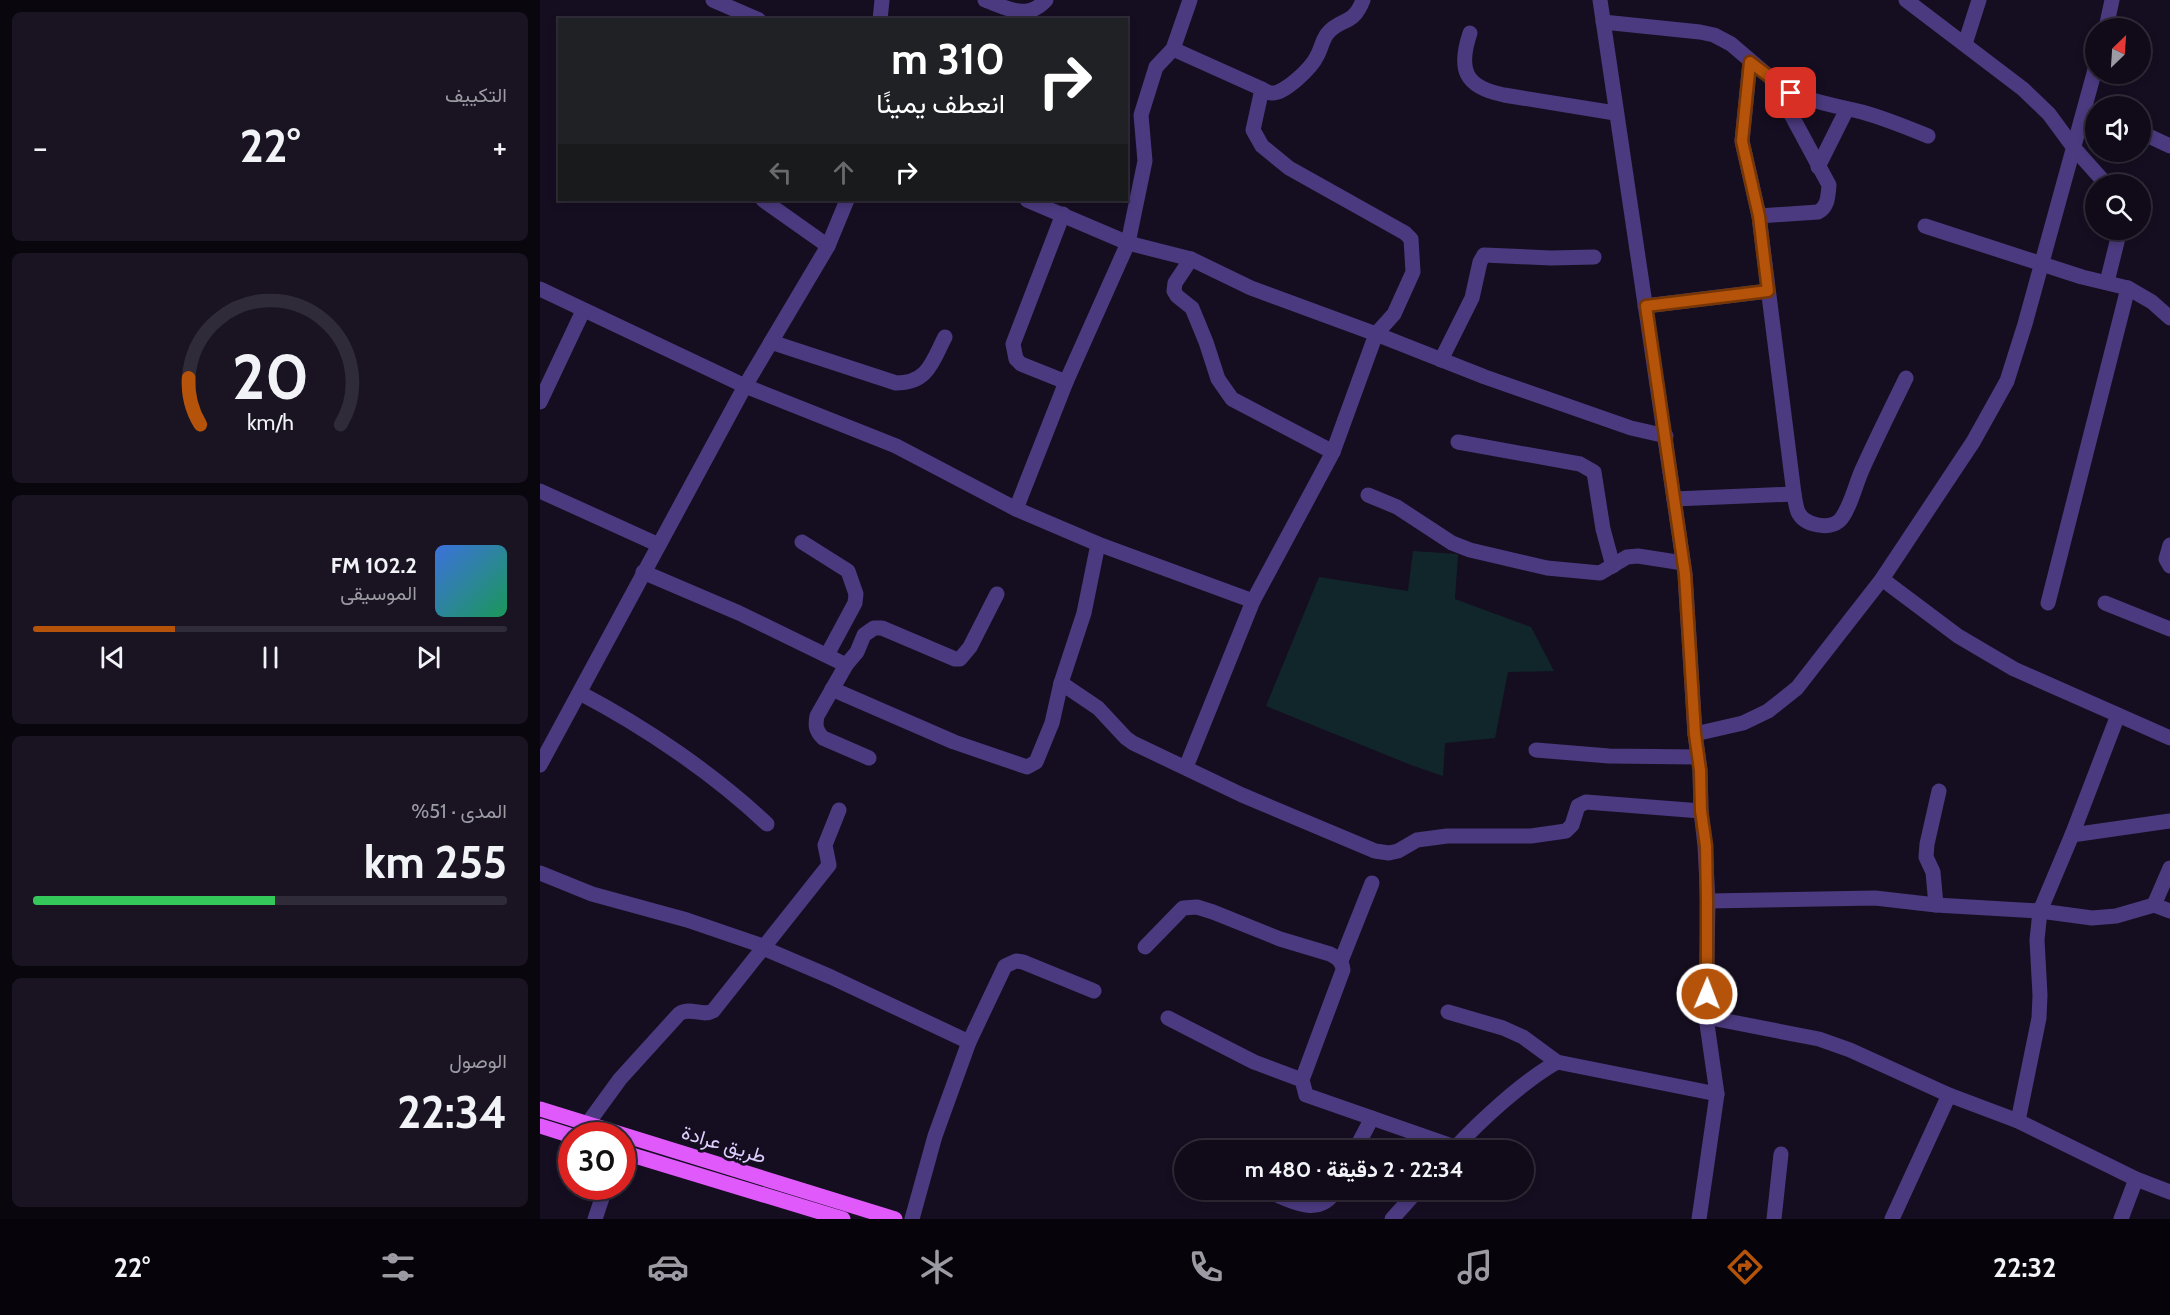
<!DOCTYPE html>
<html lang="ar">
<meta charset="utf-8">
<style>
:root{--surface:#100a19;--page:#191322;--text:#f1f3f6;--muted:#9c9aa2;--line:#302b38;--accent:#b45309}
body{margin:0;font-family:Cabin,Vazirmatn,sans-serif;background:var(--page);color:var(--text);direction:rtl;height:100vh;display:flex;flex-direction:column;font-size:22px;white-space:nowrap}
*{box-sizing:border-box;margin:0}
p{font-size:20px;color:var(--muted)}
.icon{flex:none;width:33px;height:33px;fill:none;stroke:currentColor;stroke-width:2;stroke-linecap:round;stroke-linejoin:round}
.map{position:relative;flex:1;overflow:hidden;direction:ltr}
.panel{display:flex;flex-direction:column;gap:12px;padding:12px;background:#09060e;width:540px}
.panel>*{flex:none}
.top-card{position:absolute;left:18px;top:18px;width:570px;height:183px;border-radius:0px;box-shadow:0 3px 9px #0003,0 0 0 2px var(--line);direction:rtl;background:#202124;color:#fff;overflow:hidden}
.needle{width:39px;rotate:25deg}
.fabs{position:absolute;left:1545px;top:18px;display:grid;gap:12px}
.fabs a{display:grid;place-items:center;width:66px;height:66px;border-radius:50%;background:var(--surface);box-shadow:0 3px 9px #0003,0 0 0 2px var(--line);font-size:30px}
.speed{position:absolute;left:18px;top:1122px;display:flex;gap:12px;font-size:30px;font-weight:700;text-align:center}
.speed>*{display:grid;place-content:center;width:78px;height:78px;border-radius:50%;background:var(--surface);box-shadow:0 3px 9px #0003,0 0 0 2px var(--line);line-height:1}
.speed .limit{border:9px solid #d22;background:#fff;color:#111}
.pin{position:absolute;display:grid;place-items:center;width:51px;height:51px;color:#fff;margin:-26px;border-radius:12px;box-shadow:0 3px 9px #0006}
.me{position:absolute;width:66px;margin:-33px;rotate:1deg;stroke-linejoin:round;filter:drop-shadow(0 0 4px #0008)}
.turn{display:flex;align-items:center;gap:21px;height:126px;padding:0 24px;font-size:27px}
.turn .icon{width:78px;height:78px;stroke-width:2.5}
.turn b{display:block;font-size:42px;line-height:51px}
.lanes{display:flex;align-items:center;height:57px;padding:0 24px;background:#0003;justify-content:center;gap:30px;direction:ltr}
.lanes .off{opacity:.35}
.big{font-size:45px;font-weight:700;line-height:1.1}
.panel .card{flex:1;display:flex;flex-direction:column;justify-content:center;gap:9px;min-width:0;padding:0 21px;border-radius:9px;background:var(--page)}
.panel .dial{align-items:center;gap:0}
.dial svg{height:156px;overflow:visible;fill:none;stroke:var(--line);stroke-width:7;stroke-linecap:round;text-anchor:middle}
.dial text{fill:var(--text);stroke:none}
.song{display:flex;align-items:center;gap:18px}
.cover{width:72px;height:72px;border-radius:9px;background:linear-gradient(135deg,hsl(220 70% 55%),hsl(150 70% 35%))}
.played{height:6px;border-radius:3px;background:linear-gradient(90deg,var(--accent) 30%,var(--line) 30%)}
.keys{display:flex;justify-content:space-around;direction:ltr}
.heat{display:flex;justify-content:space-between;align-items:center;font-size:33px;direction:ltr}
.charge{height:9px;border-radius:4px;background:linear-gradient(90deg,#34c759 51%,var(--line) 0)}
.trip{position:absolute;left:634px;top:1140px;width:360px;height:60px;border-radius:30px;background:var(--surface);box-shadow:0 3px 9px #0003,0 0 0 2px var(--line);font-weight:700;line-height:60px;text-align:center;direction:rtl}
.menu{display:flex;height:96px;justify-content:space-around;align-items:center;background:#06040a;color:var(--muted)}
.menu .icon{width:42px;height:42px}
.menu .active{color:var(--accent)}
.menu b{font-size:27px;color:var(--text)}
main{display:flex;flex:1;min-height:0}
.map>svg:first-child{display:block}
</style>
<main>
<div class="map">
<svg width="1630" height="1219" viewBox="0 0 1630 1219">
<rect width="100%" height="100%" fill="#150e21"/>
<path fill="#11262b" d="M 873,551 L 918,554 L 915,599 L 991,627 L 1014,671 L 968,672 L 955,738 L 905,743 L 903,776 L 871,765 L 726,706 L 779,577 L 868,591 Z"/>
<g fill="none" stroke-linecap="round" stroke-linejoin="round">
<g stroke="#4b3a7f" stroke-width="15">
<path d="M 173,0 L 219,20"/>
<path d="M 445,0 C 467,8 487,21 506,0"/>
<path d="M 1060,0 L 1145,574 L 1155,734 L 1160,770 L 1161,811 L 1165,846 L 1168,901 L 1166,1017 L 1177,1094 L 1159,1219"/>
<path d="M 1366,0 L 1483,89 L 1509,114 L 1534,148 L 1566,184"/>
<path d="M 340,20 L 342,0"/>
<path d="M 1063,22 L 1160,32 L 1174,35 L 1191,44 L 1232,79 L 1289,185 C 1288,196 1288,207 1278,212 L 1219,216"/>
<path d="M 1566,28 L 1572,0"/>
<path d="M 930,33 C 918,69 924,87 964,95 L 1075,113"/>
<path d="M 1425,44 L 1439,0"/>
<path d="M 633,49 L 722,89 L 713,130 L 722,146 L 749,168 L 865,233 L 871,239 L 873,272 L 854,314 L 836,334 L 793,452 L 713,601 L 646,767"/>
<path d="M 1210,62 L 1202,141 L 1219,216 L 1254,494 C 1255,500 1256,507 1258,512 C 1264,525 1288,530 1299,521 C 1309,512 1316,483 1322,470 C 1336,439 1351,409 1366,378"/>
<path d="M 1234,81 C 1262,101 1289,104 1322,112 C 1344,118 1366,127 1388,136"/>
<path d="M 722,89 C 723,90 729,93 731,93 C 744,95 772,67 777,56 C 781,49 782,41 787,34 C 800,17 813,27 823,0"/>
<path d="M 1600,132 L 1630,146"/>
<path d="M 1278,167 L 1307,109"/>
<path d="M 223,200 L 288,246"/>
<path d="M 487,200 L 588,243 L 651,259 L 711,288 L 836,334 L 945,377 L 1091,428 L 1126,436"/>
<path d="M 523,214 L 473,344 L 476,359 L 481,364 L 526,382"/>
<path d="M 1385,226 L 1542,277 L 1588,288 L 1612,302 L 1630,318"/>
<path d="M 651,259 L 635,283 L 634,291 L 637,296 L 652,308 L 666,342 L 678,379 L 692,399 L 793,452"/>
<path d="M 1567,282 L 1580,230"/>
<path d="M 0,289 L 205,386 L 356,446 L 476,509 L 558,544 L 713,601"/>
<path d="M 1105,306 L 1228,291"/>
<path d="M 231,342 L 356,383 C 388,383 392,362 405,337"/>
<path d="M 901,360 L 932,298 L 940,262 L 944,255 L 1011,258 L 1054,257"/>
<path d="M 0,402 L 43,311"/>
<path d="M 918,442 L 1040,464 L 1054,472 L 1063,529 L 1073,566"/>
<path d="M 0,491 L 119,545"/>
<path d="M 828,495 L 857,507 L 912,543 L 930,550 L 1007,568 L 1060,573 L 1087,557 L 1098,556 L 1143,563"/>
<path d="M 1134,499 L 1254,494"/>
<path d="M 476,509 L 526,382 L 588,243 L 605,161 L 601,115 L 616,67 L 633,49 L 650,0"/>
<path d="M 262,542 L 308,571 L 316,594 L 315,603 L 287,655"/>
<path d="M 1630,545 L 1626,559 L 1630,566"/>
<path d="M 103,572 L 199,613 L 306,665"/>
<path d="M 1342,579 L 1418,636 L 1474,669 L 1630,738"/>
<path d="M 1508,603 L 1588,288"/>
<path d="M 1565,603 L 1630,629"/>
<path d="M 521,683 L 558,708 L 586,738 L 593,743 L 702,795 L 835,851 L 849,853 L 858,851 L 877,840 L 907,836 L 991,836 L 1026,831 L 1032,825 L 1038,806 L 1046,802 L 1161,811"/>
<path d="M 292,689 L 414,742 L 487,767 L 496,762 L 512,723 L 521,683 L 544,613 L 558,544"/>
<path d="M 40,693 C 105,727 174,774 227,824"/>
<path d="M 1155,734 L 1203,723 L 1228,711 L 1257,688 L 1342,579 L 1433,442 L 1467,381 L 1485,324 L 1556,66"/>
<path d="M 996,750 L 1069,756 L 1158,757"/>
<path d="M 329,758 L 283,738 C 276,731 275,726 277,716 L 306,665 L 317,652 L 324,635 L 334,628 L 342,628 L 415,659 L 420,659 L 430,647 L 457,594"/>
<path d="M 0,765 L 205,386 L 288,246 L 307,200"/>
<path d="M 1532,835 L 1630,821"/>
<path d="M 0,873 L 52,894 L 147,920 L 223,946 L 223,948 L 291,977 L 429,1042"/>
<path d="M 1168,901 L 1335,898 L 1396,905 L 1500,911 L 1552,918 L 1576,916 L 1614,905 L 1630,911"/>
<path d="M 1396,905 L 1393,872 L 1386,857 L 1387,844 L 1399,791"/>
<path d="M 1614,905 L 1630,868"/>
<path d="M 605,947 L 643,908 L 657,907 L 673,912 L 740,939 L 790,954 C 798,958 802,961 803,970 L 762,1080"/>
<path d="M 801,961 L 832,883"/>
<path d="M 908,1012 L 963,1028 L 983,1037 L 1017,1062"/>
<path d="M 1166,1017 L 1279,1039 L 1310,1050 L 1409,1095 L 1478,1121 L 1596,1179 L 1630,1192"/>
<path d="M 628,1018 L 714,1062 L 762,1080 L 766,1095 L 915,1147"/>
<path d="M 1478,1121 L 1499,1018 L 1500,995 L 1497,940 L 1500,911 L 1532,835 L 1578,715"/>
<path d="M 48,1123 L 80,1079 L 139,1014 C 150,1006 162,1017 173,1011 L 289,865 L 285,845 L 299,810"/>
<path d="M 815,1150 L 832,1118"/>
<path d="M 913,1150 C 940,1121 982,1082 1017,1062 L 1177,1094"/>
<path d="M 726,1190 C 749,1200 779,1219 796,1190"/>
<path d="M 55,1219 L 66,1186"/>
<path d="M 372,1219 L 395,1136 L 429,1042 L 465,966 L 476,961 L 483,962 L 554,991"/>
<path d="M 852,1219 L 878,1190"/>
<path d="M 1234,1219 L 1241,1154"/>
<path d="M 1352,1219 L 1409,1095"/>
<path d="M 1581,1219 L 1596,1179"/>
</g>
<g stroke="#e059fb" stroke-width="15">
<path d="M 0,1109 L 355,1219"/>
<path d="M 0,1126 L 32,1136"/>
<path d="M 82,1152 L 303,1219"/>
</g>
</g>
<g fill="none" stroke-linecap="round" stroke-linejoin="round">
<defs>
<path id="route" d="M 1167,994 L 1167,901 L 1166,846 L 1161,811 L 1160,770 L 1155,734 L 1145,574 L 1106,306 L 1228,291 L 1219,216 L 1202,141 L 1210,62 L 1251,93"/>
</defs>
<use href="#route" stroke="#753606" stroke-width="15"/>
<use href="#route" stroke="#b45309" stroke-width="10"/>
</g>
<g text-anchor="middle" dominant-baseline="central" stroke-width="6" stroke-linejoin="round" paint-order="stroke">
<g font-size="20" fill="#decffe" stroke="#150e21">
<text transform="translate(184 1144) rotate(17)">طريق عرادة</text>
</g>
</g>
</svg>
<div class="fabs">
<a><svg class="needle" viewBox="-14 -14 28 28"><path d="M0-13l5 13h-10z" fill="#e53935"/><path d="M0 13l5-13h-10z" fill="#9c9aa2"/></svg></a>
<a><svg class="icon" aria-label="sound" viewBox="0 0 24 24"><path d="M4 9h4l5-4v14l-5-4H4zM17 9q2 3 0 6"/></svg></a>
<a><svg class="icon" aria-label="search" viewBox="0 0 24 24"><circle cx="10" cy="10" r="6"/><path d="M15 15l6 6"/></svg></a>
</div>
<div class="speed"><div class="limit">30</div></div>
<div class="pin" style="left:1251px;top:93px;background:#d93025"><svg class="icon" aria-label="arrive" viewBox="0 0 24 24"><path d="M6 21V4h12l-3 4 3 4H6"/></svg></div>
<svg class="me" style="left:1167px;top:994px" viewBox="-20 -20 40 40"><circle r="17" fill="#b45309" stroke="#fff" stroke-width="3"/><path d="M0-11L8 9 0 5-8 9z" fill="#fff"/></svg>
<div class="trip">22:34 · 2 دقيقة · 480 m</div>
<div class="top-card">
<div class="turn"><svg class="icon" aria-label="right" viewBox="0 0 24 24"><path d="M7 20v-9h11M14 6l5 5-5 5"/></svg><div><b>310 m</b>انعطف يمينًا</div></div>
<div class="lanes"><svg class="icon off" aria-label="left" viewBox="0 0 24 24"><path d="M17 20v-9H6M10 6l-5 5 5 5"/></svg><svg class="icon off" aria-label="ahead" viewBox="0 0 24 24"><path d="M12 20V5M6 11l6-6 6 6"/></svg><svg class="icon" aria-label="right" viewBox="0 0 24 24"><path d="M7 20v-9h11M14 6l5 5-5 5"/></svg></div>
</div>
</div>
<section class="panel">
<div class="card"><p>التكييف</p>
<div class="heat"><a>−</a><b class="big">22°</b><a>+</a></div>
</div>
<div class="card dial"><svg viewBox="0 0 100 80">
<path d="M14 69A42 42 0 1 1 86 69"/>
<path d="M14 69A42 42 0 0 1 8 45" stroke="#b45309"/>
<text x="50" y="56" font-size="32" font-weight="700">20</text>
<text x="50" y="72" font-size="11">km/h</text>
</svg></div>
<div class="card">
<div class="song"><i class="cover"></i><div><b>102.2 FM</b><p>الموسيقى</p></div></div>
<div class="played"></div>
<div class="keys"><svg class="icon" aria-label="previous" viewBox="0 0 24 24"><path d="M18 5L8 12l10 7zM5 5v14"/></svg><svg class="icon" aria-label="pause" viewBox="0 0 24 24"><path d="M8 5v14M16 5v14"/></svg><svg class="icon" aria-label="next" viewBox="0 0 24 24"><path d="M6 5l10 7-10 7zM19 5v14"/></svg></div>
</div>
<div class="card"><p>المدى · 51%</p><b class="big">255 km</b><div class="charge"></div></div>
<div class="card"><p>الوصول</p><b class="big">22:34</b></div>
</section>
</main>
<nav class="menu">
<b>22:32</b>
<svg class="icon active" aria-label="directions" viewBox="0 0 24 24"><path d="M12 3l9 9-9 9-9-9zM9 14v-3h6M13 9l2 2-2 2"/></svg>
<svg class="icon" aria-label="music" viewBox="0 0 24 24"><path d="M9 18V5l10-2v13"/><circle cx="6" cy="18" r="3"/><circle cx="16" cy="16" r="3"/></svg>
<svg class="icon" aria-label="phone" viewBox="0 0 24 24"><path d="M5 4h4l2 5-3 2q2 4 5 5l2-3 5 2v4C11 20 4 13 5 4z"/></svg>
<svg class="icon" aria-label="climate" viewBox="0 0 24 24"><path d="M12 3v18M4 7l16 10M4 17L20 7"/></svg>
<svg class="icon" aria-label="car" viewBox="0 0 24 24"><path d="M5 17H2v-5l4-1 3-4h7l3 4 3 1v5h-3M9 17h6M6 11h13"/><circle cx="7" cy="17" r="2"/><circle cx="17" cy="17" r="2"/></svg>
<svg class="icon" aria-label="filters" viewBox="0 0 24 24"><path d="M4 7h16M4 17h16"/><circle cx="9" cy="7" r="2"/><circle cx="15" cy="17" r="2"/></svg>
<b>22°</b>
</nav>
